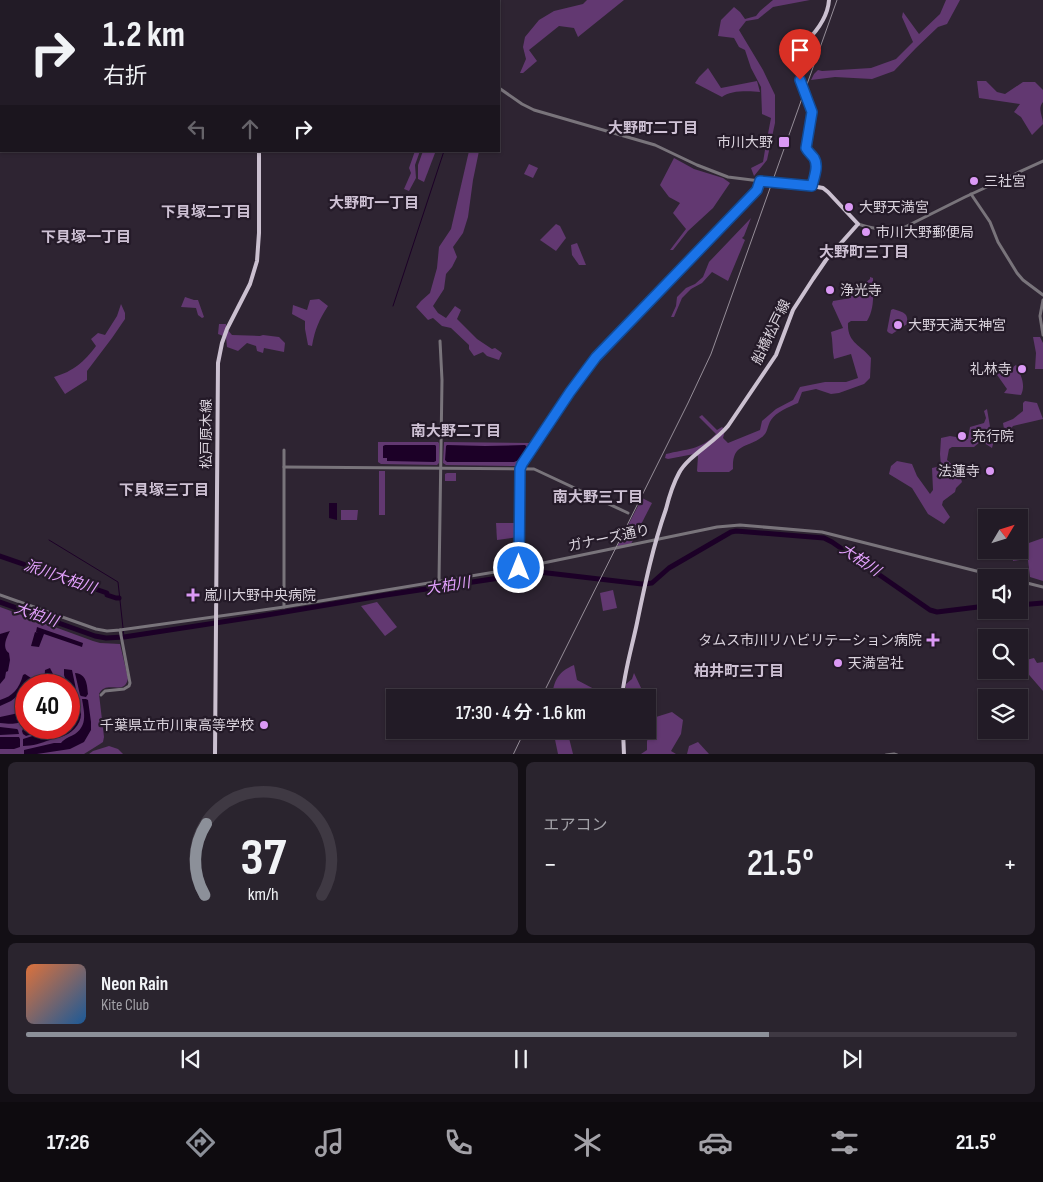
<!DOCTYPE html>
<html lang="ja">
<meta charset="utf-8">
<style>
:root{--surface:#221b26;--page:#2a242e;--text:#f1f3f6;--muted:#a2a1a7;--line:#3f3943;--accent:#8c9099}
body{margin:0;font-family:"Sofia Sans Condensed","Noto Sans JP",sans-serif;background:var(--page);color:var(--text);height:100vh;display:flex;flex-direction:column;font-size:19px;white-space:nowrap}
*{box-sizing:border-box;margin:0}
p{font-size:16px;color:var(--muted)}
.icon{flex:none;width:28px;height:28px;fill:none;stroke:currentColor;stroke-width:2;stroke-linecap:round;stroke-linejoin:round}
.map{position:relative;height:754px;overflow:hidden}
.panel{display:flex;flex-direction:column;gap:8px;padding:8px;background:#130f15;flex:1}
.panel>*{flex:none}
.top-card{position:absolute;left:0px;top:0px;width:500px;height:152px;box-shadow:0 1px 4px #0004,0 0 0 1px var(--line);background:#221b26;color:var(--text);overflow:hidden}
.needle{width:32px;rotate:52deg}
.fabs{position:absolute;left:978px;top:509px;display:grid;gap:10px}
.fabs a{display:grid;place-items:center;width:50px;height:50px;border-radius:0px;background:var(--surface);box-shadow:0 1px 4px #0004,0 0 0 1px var(--line);font-size:25px}
.speed{position:absolute;left:15px;top:674px;display:flex;gap:10px;font-size:25px;font-weight:700;text-align:center}
.speed>*{display:grid;place-content:center;width:65px;height:65px;border-radius:50%;background:var(--surface);box-shadow:0 1px 4px #0004,0 0 0 1px var(--line);line-height:1}
.speed .limit{border:8px solid #d22;background:#fff;color:#111}
.pin{position:absolute;display:grid;place-items:center;width:42px;height:42px;color:#fff;margin:-51px -21px;border-radius:50% 50% 50% 0;rotate:-45deg;box-shadow:0 0 5px #0007}
.pin .icon{rotate:45deg}
.me{position:absolute;width:55px;margin:-28px;rotate:0deg;stroke-linejoin:round;filter:drop-shadow(0 0 4px #0008)}
.turn{display:flex;align-items:center;gap:18px;height:105px;padding:0 20px;font-size:22px}
.turn .icon{width:65px;height:65px;stroke-width:2.5}
.turn b{display:block;font-size:35px;line-height:42px}
.lanes{display:flex;align-items:center;height:48px;padding:0 20px;background:#0003;justify-content:center;gap:25px;direction:ltr}
.lanes .off{opacity:.35}
.big{font-size:38px;font-weight:600;line-height:1.1}
.panel .tile{flex:1;display:flex;flex-direction:column;justify-content:center;gap:8px;min-width:0;padding:0 18px;border-radius:8px;background:var(--page)}
.panel .dial{align-items:center;gap:0}
.dial svg{height:130px;overflow:visible;fill:none;stroke:var(--line);stroke-width:7;stroke-linecap:round;text-anchor:middle}
.dial text{fill:var(--text);stroke:none}
.song{display:flex;align-items:center;gap:15px}
.cover{width:60px;height:60px;border-radius:8px;background:linear-gradient(135deg,hsl(20 70% 55%),hsl(210 70% 35%))}
.played{height:5px;border-radius:2px;background:linear-gradient(90deg,var(--accent) 75%,var(--line) 75%)}
.keys{display:flex;justify-content:space-around;direction:ltr}
.heat{display:flex;justify-content:space-between;align-items:center;font-size:28px;direction:ltr}
.panel .tiles{flex:1;display:grid;gap:8px;grid-template-columns:1fr 1fr}
.tile:last-child{grid-column:span 2}
.trip{position:absolute;left:386px;top:689px;width:270px;height:50px;border-radius:0px;background:var(--surface);box-shadow:0 1px 4px #0004,0 0 0 1px var(--line);font-weight:600;line-height:50px;text-align:center}
.tab-bar{display:flex;height:80px;justify-content:space-around;align-items:center;background:#0e0b0f;color:var(--muted)}
.tab-bar .icon{width:35px;height:35px}
.tab-bar .on{color:var(--accent)}
.tab-bar b{font-size:22px;color:var(--text)}
.map>svg:first-child{display:block}
</style>
<div class="map">
<svg width="1043" height="755" viewBox="0 0 1043 755">
<rect width="100%" height="100%" fill="#2e2432"/>
<g fill="#623871" fill-rule="evenodd">
<path d="M 587,0 L 624,0 L 578,37 L 574,28 L 559,26 L 529,50 L 537,61 L 523,73 L 520,73 L 526,59 L 523,47 L 525,37 L 539,20 L 554,11 L 583,4 Z"/>
<path d="M 773,0 L 810,0 L 773,7 L 758,19 L 746,21 L 739,30 L 763,70 L 775,95 L 775,123 L 767,160 L 754,176 L 751,168 L 763,162 L 766,144 L 771,118 L 762,114 L 761,87 L 751,68 L 745,50 L 739,47 L 734,38 L 718,36 L 721,20 L 734,7 L 740,12 L 745,19 L 756,16 L 760,11 Z"/>
<path d="M 946,0 L 960,0 L 947,24 L 938,27 L 916,48 L 894,71 L 872,79 L 835,77 L 811,80 L 814,74 L 818,70 L 822,71 L 871,68 L 896,59 L 913,42 L 902,17 L 903,12 L 919,34 L 940,14 Z"/>
<path d="M 708,68 L 721,88 L 757,81 L 760,92 C 750,91 730,90 722,97 L 695,83 L 699,77 Z"/>
<path d="M 977,81 L 986,81 L 997,92 L 1005,94 L 1023,82 L 1035,82 L 1043,90 L 1043,102 C 1037,109 1043,116 1043,124 L 1032,135 L 1021,117 L 1014,112 L 1020,104 L 979,98 Z"/>
<path d="M 415,151 L 420,151 L 415,165 L 416,178 L 409,191 L 404,189 L 411,173 L 409,168 Z"/>
<path d="M 423,151 L 433,151 L 435,153 L 424,182 L 418,179 L 418,165 Z"/>
<path d="M 469,151 L 479,151 L 473,180 L 468,217 L 463,233 L 453,247 L 457,257 L 452,267 L 446,274 L 444,289 L 433,306 L 438,313 L 446,318 L 455,306 L 461,310 L 457,319 L 477,339 L 492,349 L 495,348 L 502,353 L 499,360 L 487,356 L 483,352 L 474,356 L 469,349 L 469,345 L 451,328 L 442,326 L 433,318 L 428,320 L 416,307 L 421,301 L 430,293 L 437,268 L 439,247 L 451,229 Z"/>
<path d="M 674,158 L 694,169 L 723,178 L 730,183 L 713,208 L 688,231 L 673,250 L 670,250 L 686,229 L 673,213 L 680,203 L 669,197 L 660,185 Z"/>
<path d="M 529,164 L 538,168 L 533,178 L 524,174 Z"/>
<path d="M 751,218 L 744,236 L 742,238 L 745,240 L 728,281 L 712,272 L 702,283 L 691,289 L 682,298 L 674,317 L 671,317 L 676,306 L 677,297 L 686,288 L 695,284 L 703,277 L 709,262 Z"/>
<path d="M 556,224 L 560,226 L 566,238 L 556,251 L 540,240 Z"/>
<path d="M 577,243 L 586,265 L 579,265 L 572,255 L 571,245 Z"/>
<path d="M 870,277 L 873,278 C 873,293 875,308 867,321 L 851,321 L 848,323 C 847,343 861,345 871,358 L 870,378 L 864,384 L 839,393 L 831,394 L 816,389 L 802,392 L 798,403 C 789,407 776,412 771,420 C 767,426 768,433 762,437 C 746,449 732,443 733,469 L 729,472 L 698,472 L 697,471 L 698,456 L 694,454 L 668,459 L 665,458 L 666,454 C 686,449 701,450 716,434 L 699,417 L 702,415 L 717,430 L 722,427 L 725,430 L 723,438 L 728,443 L 760,430 L 762,421 L 776,409 L 793,400 L 800,387 L 825,382 L 846,382 L 858,378 L 851,354 L 834,359 C 832,350 833,341 831,332 L 843,328 L 832,304 L 833,301 L 851,298 L 852,287 L 865,283 L 870,279 Z"/>
<path d="M 185,297 L 194,300 L 198,300 L 204,317 L 202,318 L 198,315 L 196,308 L 181,307 Z"/>
<path d="M 319,299 L 328,306 C 319,320 315,329 312,346 L 308,345 L 305,329 L 305,321 L 292,314 L 293,305 L 307,310 L 310,300 Z"/>
<path d="M 121,304 L 125,313 L 125,319 L 112,338 L 87,371 L 87,380 L 65,394 L 61,388 L 54,377 C 74,371 84,362 96,346 L 91,339 L 98,333 L 105,335 L 117,316 Z"/>
<path d="M 893,309 C 902,312 909,312 907,324 L 892,334 L 889,333 L 887,331 L 891,310 Z"/>
<path d="M 219,324 L 226,324 L 226,328 L 232,335 L 260,336 L 263,335 L 279,337 L 285,343 L 284,352 L 264,348 L 263,353 L 257,351 L 256,346 L 247,343 L 238,351 L 227,347 L 226,337 L 218,334 Z"/>
<path d="M 1033,337 L 1040,337 L 1043,343 L 1043,369 L 1035,369 L 1036,353 Z"/>
<path d="M 1016,365 C 1021,376 1026,384 1021,395 L 1004,393 L 1007,389 L 995,372 L 1002,367 L 1006,372 Z"/>
<path d="M 1025,401 L 1037,403 L 1043,419 L 1013,426 L 1010,430 L 1008,437 L 1004,429 L 1003,423 L 1013,419 L 1023,411 L 1023,403 Z"/>
<path d="M 987,409 L 993,444 L 992,448 L 981,441 L 974,447 L 952,447 L 949,449 L 947,460 L 958,470 L 962,482 L 956,488 L 955,492 L 943,501 L 942,505 L 950,517 L 944,524 L 928,514 L 912,488 L 889,474 L 891,466 L 897,461 L 912,464 L 917,476 L 930,494 L 933,490 L 932,468 L 941,466 L 940,454 L 941,438 L 950,436 L 968,439 L 970,427 L 984,423 L 986,418 L 984,411 Z"/>
<path d="M 378,442 L 438,442 L 439,443 L 439,463 L 437,465 L 381,464 L 378,462 Z"/>
<path d="M 444,442 L 531,443 L 532,444 L 516,466 L 446,465 L 443,463 Z"/>
<rect x="379" y="471" width="6" height="44"/>
<path d="M 447,473 L 456,473 L 456,481 L 445,481 L 445,474 Z"/>
<path d="M 642,498 L 652,503 L 631,544 L 617,547 Z"/>
<path d="M 341,510 L 358,510 L 357,520 L 341,520 Z"/>
<path d="M 496,523 L 518,523 L 518,537 L 497,540 Z"/>
<path d="M 1043,538 L 1043,581 L 1030,577 L 1026,544 Z"/>
<path d="M 1025,545 L 1027,559 L 1013,561 L 1012,550 L 1019,550 L 1019,546 Z"/>
<path d="M 613,590 L 617,608 L 603,611 L 600,593 Z"/>
<path d="M 377,602 L 397,627 L 385,636 L 361,606 Z"/>
<path d="M 0,607 L 93,641 L 100,643 L 120,644 L 128,678 C 125,697 106,679 99,694 L 104,737 L 103,742 L 100,744 L 84,754 L 0,755 ZM 26,685 L 69,685 L 69,728 L 26,728 Z"/>
<path d="M 1034,658 L 1037,663 L 1043,662 L 1043,691 L 1024,669 L 1022,661 Z"/>
<path d="M 574,665 L 577,680 L 596,690 L 602,691 L 602,697 L 552,697 C 554,680 558,672 574,665 Z"/>
<path d="M 634,673 L 642,690 L 638,697 L 626,697 L 626,684 L 632,679 Z"/>
<path d="M 648,710 L 656,717 L 672,712 L 683,720 L 681,734 L 671,751 L 676,754 L 641,754 L 647,750 L 647,741 L 651,731 L 648,729 Z"/>
<path d="M 553,730 L 567,730 L 573,754 L 558,754 Z"/>
<path d="M 698,742 L 709,754 L 687,754 L 689,746 Z"/>
<path d="M 109,746 L 118,749 L 123,754 L 89,754 L 93,751 Z"/>
</g>
<g fill="#1c0027">
<path d="M 385,445 L 435,445 L 436,446 L 436,461 L 434,462 L 387,461 L 387,458 L 383,458 L 383,446 Z"/>
<path d="M 447,445 L 485,446 L 525,445 L 527,447 L 519,460 L 514,462 L 447,462 L 445,460 L 446,446 Z"/>
<path d="M 329,503 L 337,503 L 337,520 L 329,518 Z"/>
<path d="M 37,627 L 83,643 L 82,647 L 44,634 L 39,647 L 31,646 L 35,632 L 38,633 L 36,632 Z"/>
<path d="M 10,631 C 6,638 2,648 9,653 L 10,660 L 8,671 L 6,672 L 5,678 L 0,684 L 0,634 Z"/>
<path d="M 50,668 L 53,674 L 54,685 L 44,685 L 45,670 Z"/>
<path d="M 64,669 L 72,670 L 77,694 L 77,695 L 72,696 L 70,696 L 69,685 L 67,685 L 64,675 Z"/>
<path d="M 75,673 C 87,674 87,685 88,694 L 86,697 L 81,696 L 80,695 Z"/>
<path d="M 25,674 L 31,678 L 29,685 L 26,685 L 26,689 L 11,701 L 0,706 L 0,700 C 13,696 19,689 23,675 Z"/>
<path d="M 82,699 L 86,699 L 88,700 L 91,722 L 91,730 L 84,742 L 70,749 L 37,754 L 24,754 L 24,750 L 54,743 L 61,743 C 65,738 70,737 75,734 C 88,725 84,712 82,699 Z"/>
<path d="M 73,701 C 77,704 80,708 81,714 C 81,725 71,734 61,737 C 58,738 54,738 50,740 C 41,743 33,746 23,746 L 23,739 L 42,733 L 50,728 L 69,728 L 69,704 L 70,702 Z"/>
<path d="M 26,709 L 26,719 C 17,725 11,724 0,723 L 0,717 L 14,714 Z"/>
<path d="M 0,727 L 17,729 L 18,730 L 19,734 L 0,735 Z"/>
<path d="M 26,727 L 26,728 L 48,728 L 41,731 L 26,736 L 23,734 L 22,731 L 23,729 Z"/>
<path d="M 0,737 L 19,737 L 20,739 L 20,747 L 14,749 L 0,749 Z"/>
</g>
<g fill="none" stroke-linecap="round" stroke-linejoin="round">
<g stroke="#1c0027" stroke-width="1">
<path d="M 393,306 L 444,151"/>
<path d="M 49,540 L 118,582 L 124,637"/>
</g>
<g stroke="#1c0027" stroke-width="5">
<path d="M 0,556 L 107,593 L 107,595 L 116,598 L 119,598"/>
<path d="M 0,602 L 95,636 L 106,638 L 124,637 L 261,616 L 386,595 L 539,572 L 642,584 L 652,583 L 669,568 L 731,532 L 736,531 L 824,538 L 832,542 L 930,610 L 937,612 L 986,606"/>
<path d="M 1019,605 L 1043,603"/>
</g>
<g stroke="#79747b" stroke-width="3">
<path d="M 499,88 L 522,104 L 534,110 L 655,145 L 697,165 L 728,177 L 760,181 L 812,186"/>
<path d="M 971,194 L 990,222 L 998,242 L 1017,273 L 1023,280 L 1043,295"/>
<path d="M 858,224 C 874,229 889,232 905,227 L 965,197 L 1043,161"/>
<path d="M 1043,300 L 1040,316 L 1043,335"/>
<path d="M 284,467 L 534,469 L 628,513"/>
<path d="M 519,568 L 520,469 L 522,464 L 559,408 L 596,357 L 757,190 L 760,181"/>
<path d="M 439,581 L 442,380 L 440,341"/>
<path d="M 1019,581 L 1043,587"/>
<path d="M 0,595 L 96,629 L 107,631 L 120,630 L 284,607 L 519,568 L 717,527 L 740,525 L 822,532 L 1004,578"/>
<path d="M 284,607 L 284,450"/>
<path d="M 101,695 L 105,691 L 124,689 L 129,686 L 130,683 L 120,630"/>
<path d="M 886,755 L 894,754 L 897,755"/>
</g>
<g stroke="#cbc0d0" stroke-width="4">
<path d="M 93,0 L 94,1"/>
<path d="M 259,1 L 259,0"/>
<path d="M 385,1 L 386,0"/>
<path d="M 0,133 L 1,132"/>
<path d="M 622,698 C 624,673 632,647 637,623 C 645,584 653,546 666,509 C 669,497 673,484 679,473 C 688,456 714,443 728,426 L 776,355 L 793,310 L 813,279 L 826,260 L 858,224 L 828,192 L 823,188 L 812,186 C 814,177 819,166 814,158 C 811,154 808,152 806,148 L 811,112 L 793,60 C 793,51 800,48 806,42 C 817,31 828,16 829,0"/>
<path d="M 623,730 L 624,755"/>
<path d="M 215,755 L 218,363 L 222,343 L 227,329 L 250,284 L 257,261 L 259,233 L 259,151"/>
</g>
<g stroke="#968e99" stroke-width="1">
<path d="M 541,698 L 688,403 L 711,354 L 837,0"/>
<path d="M 513,755 L 525,730"/>
</g>
</g>
<g fill="none" stroke-linecap="round" stroke-linejoin="round">
<defs>
<path id="route" d="M 519,568 L 520,469 L 522,464 L 570,392 L 596,357 L 757,190 L 760,181 L 812,186 C 814,177 819,166 814,158 C 811,154 808,152 806,148 L 812,112 L 800,80"/>
</defs>
<use href="#route" stroke="#114b97" stroke-width="12"/>
<use href="#route" stroke="#1a73e8" stroke-width="9"/>
</g>
<g fill="#db99f5" stroke="#241a28" stroke-width="2">
<rect x="778" y="136" width="12" height="12" rx="2.5"/>
<circle cx="974" cy="181" r="5"/>
<circle cx="849" cy="207" r="5"/>
<circle cx="866" cy="232" r="5"/>
<circle cx="830" cy="290" r="5"/>
<circle cx="898" cy="325" r="5"/>
<circle cx="1022" cy="369" r="5"/>
<circle cx="962" cy="436" r="5"/>
<circle cx="990" cy="471" r="5"/>
<path d="M190.5 587.5h5v5h5v5h-5v5h-5v-5h-5v-5h5z"/>
<path d="M930.5 632.5h5v5h5v5h-5v5h-5v-5h-5v-5h5z"/>
<circle cx="838" cy="663" r="5"/>
<circle cx="264" cy="725" r="5"/>
</g>
<g text-anchor="middle" dominant-baseline="central" stroke-width="4.5" stroke-linejoin="round" paint-order="stroke">
<g font-size="14" fill="#dad3dd" stroke="#241a28" text-anchor="start">
<text x="773" y="142" text-anchor="end">市川大野</text>
<text x="984" y="181">三社宮</text>
<text x="859" y="207">大野天満宮</text>
<text x="876" y="232">市川大野郵便局</text>
<text x="840" y="290">浄光寺</text>
<text x="908" y="325">大野天満天神宮</text>
<text x="1012" y="369" text-anchor="end">礼林寺</text>
<text x="972" y="436">充行院</text>
<text x="980" y="471" text-anchor="end">法蓮寺</text>
<text x="204" y="595">嵐川大野中央病院</text>
<text x="922" y="640" text-anchor="end">タムス市川リハビリテーション病院</text>
<text x="848" y="663">天満宮社</text>
<text x="254" y="725" text-anchor="end">千葉県立市川東高等学校</text>
</g>
<g font-size="14" fill="#dad3dd" stroke="#241a28">
<text transform="translate(771 332) rotate(-64)">船橋松戸線</text>
<text transform="translate(206 434) rotate(-90)">松戸原木線</text>
<text transform="translate(609 538) rotate(-12)">ガナーズ通り</text>
</g>
<g font-size="15" font-weight="bold" fill="#cec1d4" stroke="#241a28">
<text x="653" y="128">大野町二丁目</text>
<text x="374" y="203">大野町一丁目</text>
<text x="206" y="212">下貝塚二丁目</text>
<text x="86" y="237">下貝塚一丁目</text>
<text x="864" y="252">大野町三丁目</text>
<text x="456" y="431">南大野二丁目</text>
<text x="164" y="490">下貝塚三丁目</text>
<text x="598" y="497">南大野三丁目</text>
<text x="739" y="671">柏井町三丁目</text>
</g>
<g font-size="15" font-style="italic" fill="#e3a1fd" stroke="#241a28">
<text transform="translate(860 560) rotate(34)">大柏川</text>
<text transform="translate(60 577) rotate(19)">派川大柏川</text>
<text transform="translate(448 586) rotate(-9)">大柏川</text>
<text transform="translate(36 615) rotate(19)">大柏川</text>
</g>
</g>
</svg>
<div class="fabs">
<a><svg class="needle" viewBox="-14 -14 28 28"><path d="M0-13l5 13h-10z" fill="#e53935"/><path d="M0 13l5-13h-10z" fill="#a2a1a7"/></svg></a>
<a><svg class="icon" aria-label="sound" viewBox="0 0 24 24"><path d="M4 9h4l5-4v14l-5-4H4zM17 9q2 3 0 6"/></svg></a>
<a><svg class="icon" aria-label="search" viewBox="0 0 24 24"><circle cx="10" cy="10" r="6"/><path d="M15 15l6 6"/></svg></a>
<a><svg class="icon" aria-label="layers" viewBox="0 0 24 24"><path d="M12 4l9 5-9 5-9-5zM3 14l9 5 9-5"/></svg></a>
</div>
<div class="speed"><div class="limit">40</div></div>
<div class="pin" style="left:800px;top:80px;background:#d93025"><svg class="icon" aria-label="arrive" viewBox="0 0 24 24"><path d="M6 21V4h12l-3 4 3 4H6"/></svg></div>
<svg class="me" style="left:519px;top:568px" viewBox="-20 -20 40 40"><circle r="17" fill="#1a73e8" stroke="#fff" stroke-width="3"/><path d="M0-11L8 9 0 5-8 9z" fill="#fff"/></svg>
<div class="trip">17:30 · 4 分 · 1.6 km</div>
<div class="top-card">
<div class="turn"><svg class="icon" aria-label="right" viewBox="0 0 24 24"><path d="M7 20v-9h11M14 6l5 5-5 5"/></svg><div><b>1.2 km</b>右折</div></div>
<div class="lanes"><svg class="icon off" aria-label="left" viewBox="0 0 24 24"><path d="M17 20v-9H6M10 6l-5 5 5 5"/></svg><svg class="icon off" aria-label="ahead" viewBox="0 0 24 24"><path d="M12 20V5M6 11l6-6 6 6"/></svg><svg class="icon" aria-label="right" viewBox="0 0 24 24"><path d="M7 20v-9h11M14 6l5 5-5 5"/></svg></div>
</div>
</div>
<section class="panel">
<div class="tiles">
<div class="tile dial"><svg viewBox="0 0 100 80">
<path d="M14 69A42 42 0 1 1 86 69"/>
<path d="M14 69A42 42 0 0 1 15 25" stroke="#8c9099"/>
<text x="50" y="56" font-size="32" font-weight="700">37</text>
<text x="50" y="72" font-size="11">km/h</text>
</svg></div>
<div class="tile"><p>エアコン</p>
<div class="heat"><a>−</a><b class="big">21.5°</b><a>+</a></div>
</div>
<div class="tile">
<div class="song"><i class="cover"></i><div><b>Neon Rain</b><p>Kite Club</p></div></div>
<div class="played"></div>
<div class="keys"><svg class="icon" aria-label="previous" viewBox="0 0 24 24"><path d="M18 5L8 12l10 7zM5 5v14"/></svg><svg class="icon" aria-label="pause" viewBox="0 0 24 24"><path d="M8 5v14M16 5v14"/></svg><svg class="icon" aria-label="next" viewBox="0 0 24 24"><path d="M6 5l10 7-10 7zM19 5v14"/></svg></div>
</div>
</div>
</section>
<nav class="tab-bar">
<b>17:26</b>
<svg class="icon on" aria-label="directions" viewBox="0 0 24 24"><path d="M12 3l9 9-9 9-9-9zM9 14v-3h6M13 9l2 2-2 2"/></svg>
<svg class="icon" aria-label="music" viewBox="0 0 24 24"><path d="M9 18V5l10-2v13"/><circle cx="6" cy="18" r="3"/><circle cx="16" cy="16" r="3"/></svg>
<svg class="icon" aria-label="phone" viewBox="0 0 24 24"><path d="M5 4h4l2 5-3 2q2 4 5 5l2-3 5 2v4C11 20 4 13 5 4z"/></svg>
<svg class="icon" aria-label="climate" viewBox="0 0 24 24"><path d="M12 3v18M4 7l16 10M4 17L20 7"/></svg>
<svg class="icon" aria-label="car" viewBox="0 0 24 24"><path d="M5 17H2v-5l4-1 3-4h7l3 4 3 1v5h-3M9 17h6M6 11h13"/><circle cx="7" cy="17" r="2"/><circle cx="17" cy="17" r="2"/></svg>
<svg class="icon" aria-label="filters" viewBox="0 0 24 24"><path d="M4 7h16M4 17h16"/><circle cx="9" cy="7" r="2"/><circle cx="15" cy="17" r="2"/></svg>
<b>21.5°</b>
</nav>
